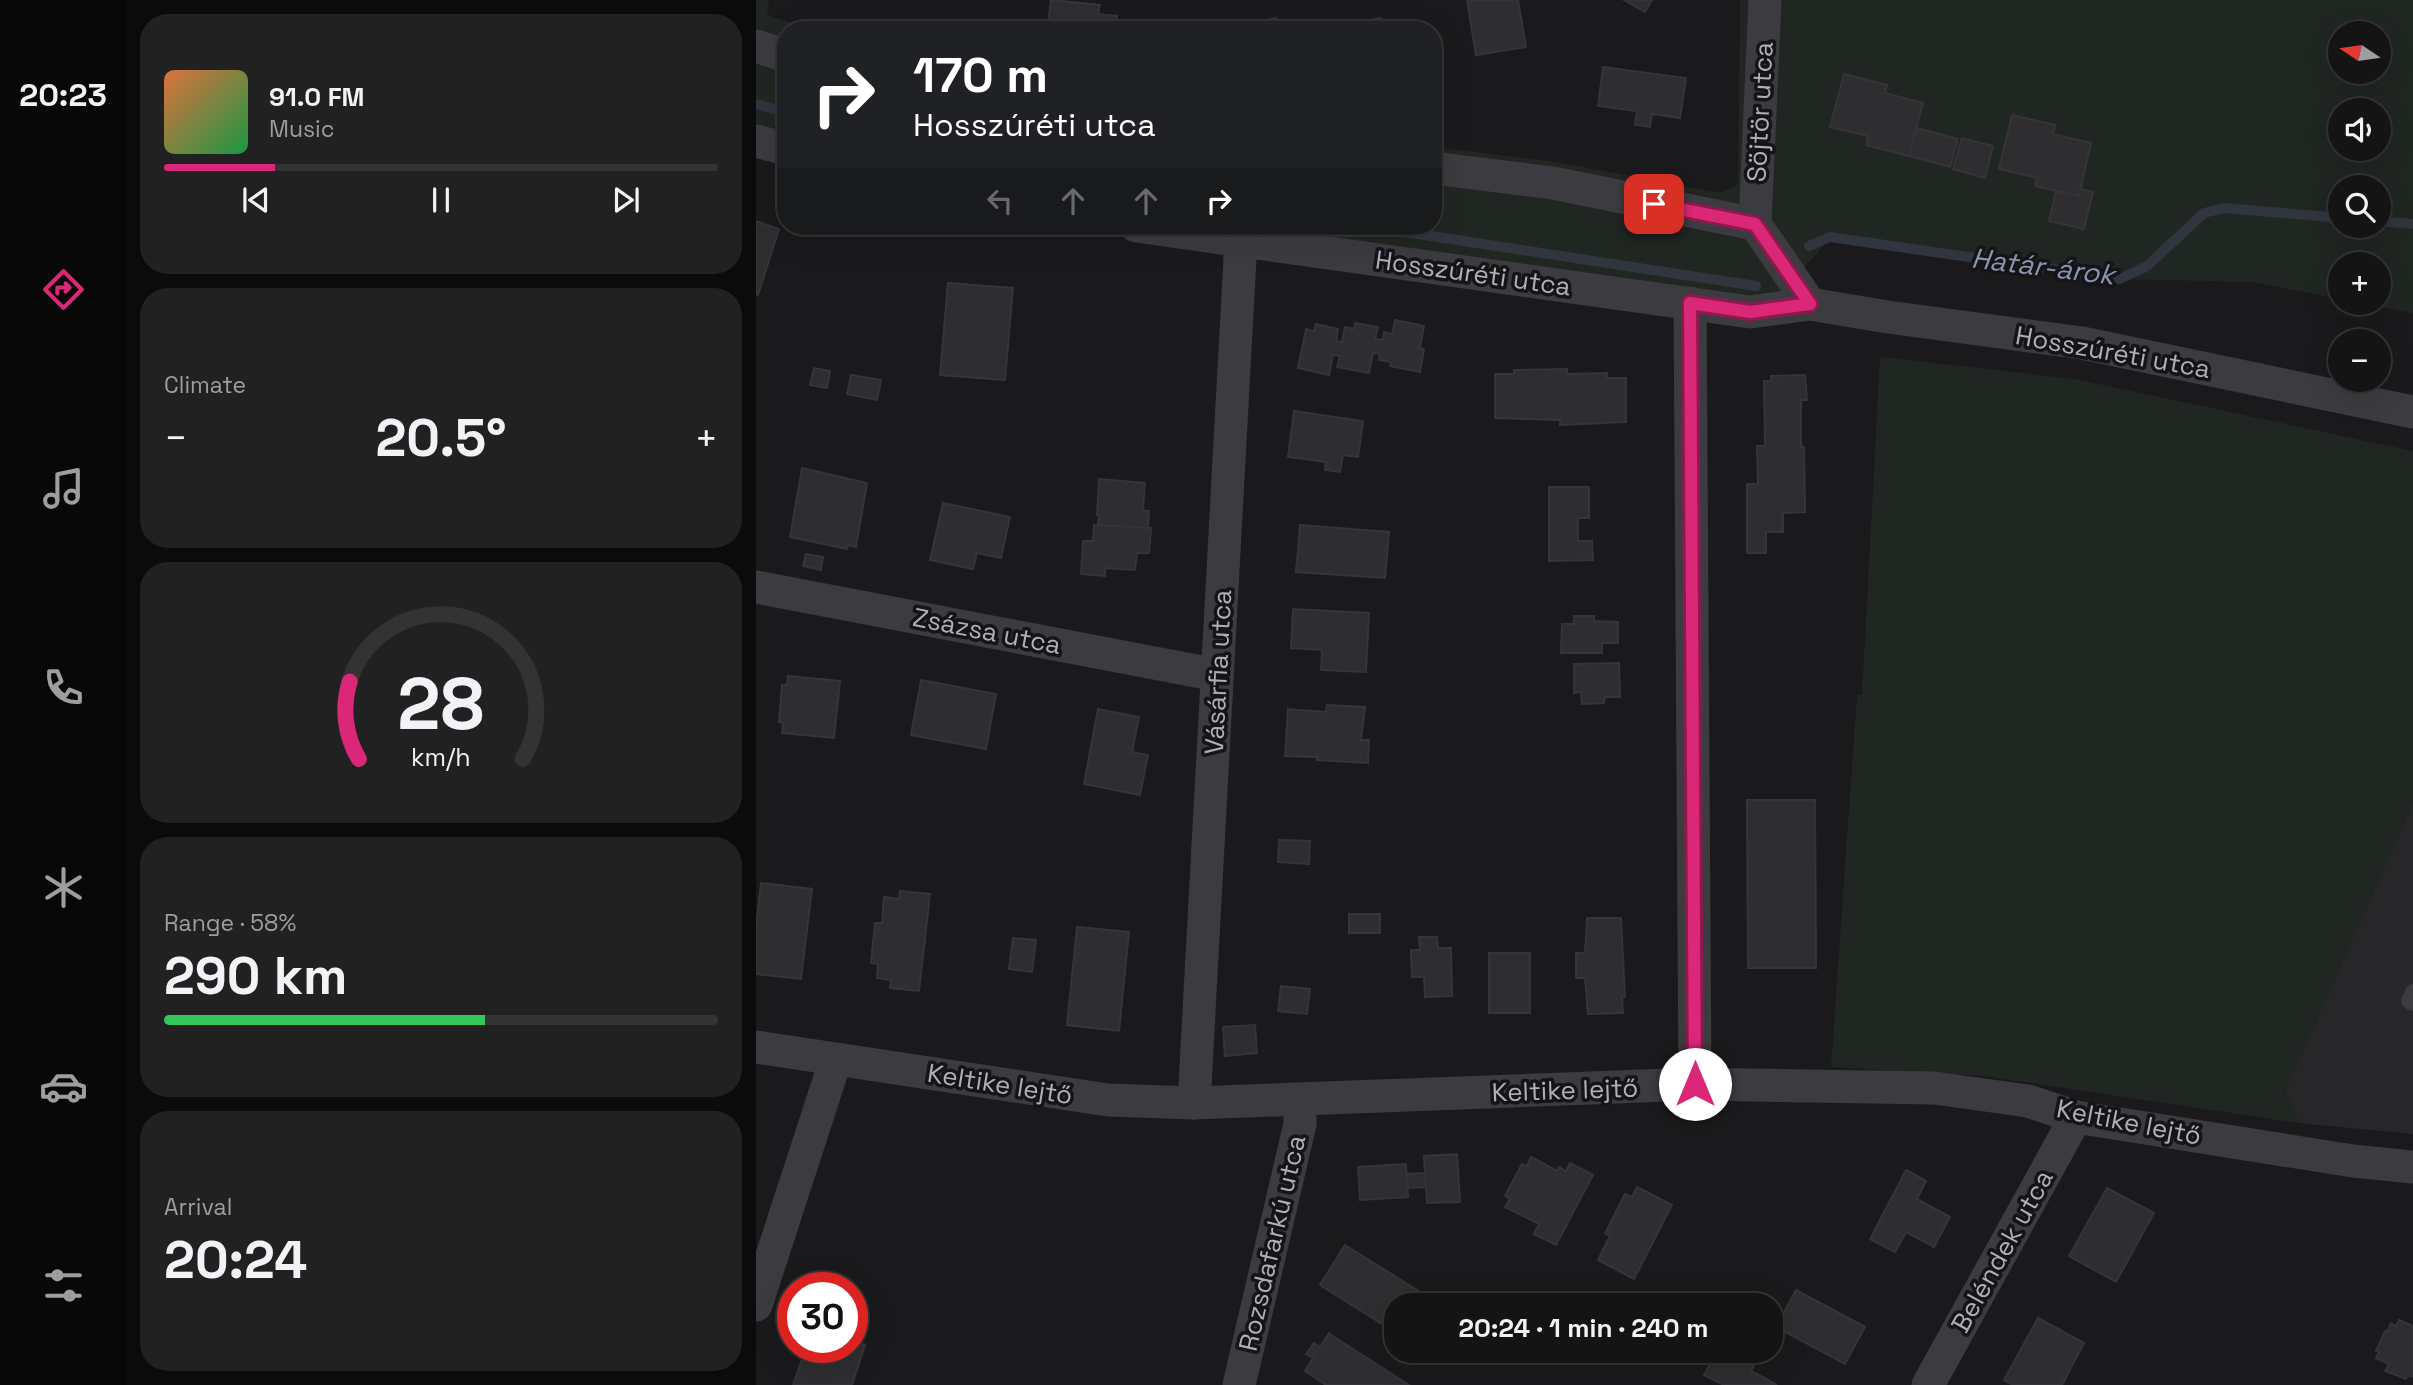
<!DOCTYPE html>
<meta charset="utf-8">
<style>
:root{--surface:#141415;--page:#212122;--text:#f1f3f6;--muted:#9d9ea0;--line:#333334;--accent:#db2777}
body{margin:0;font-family:"Space Grotesk",sans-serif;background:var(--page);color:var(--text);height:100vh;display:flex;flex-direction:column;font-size:26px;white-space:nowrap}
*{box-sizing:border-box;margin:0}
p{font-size:23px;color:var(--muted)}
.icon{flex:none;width:38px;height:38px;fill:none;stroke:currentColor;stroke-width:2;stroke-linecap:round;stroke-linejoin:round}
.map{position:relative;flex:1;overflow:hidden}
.panel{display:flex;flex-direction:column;gap:14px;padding:14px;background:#0b0b0c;width:630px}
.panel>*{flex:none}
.hud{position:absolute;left:21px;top:21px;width:665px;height:214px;border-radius:28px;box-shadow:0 7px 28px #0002,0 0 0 2px var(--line);background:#202124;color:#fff;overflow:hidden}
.needle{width:46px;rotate:283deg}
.buttons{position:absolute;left:1572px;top:21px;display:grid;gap:14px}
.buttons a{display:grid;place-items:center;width:63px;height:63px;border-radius:50%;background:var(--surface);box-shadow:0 7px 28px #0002,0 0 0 2px var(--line);font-size:35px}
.speed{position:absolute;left:21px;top:1272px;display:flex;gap:14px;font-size:35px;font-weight:700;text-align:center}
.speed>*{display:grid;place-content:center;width:91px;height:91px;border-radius:50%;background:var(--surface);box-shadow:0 7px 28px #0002,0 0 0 2px var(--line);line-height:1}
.speed .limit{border:10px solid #d22;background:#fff;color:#111}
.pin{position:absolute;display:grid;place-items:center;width:60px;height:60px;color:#fff;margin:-30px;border-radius:14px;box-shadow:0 4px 10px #0006}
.me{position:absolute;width:77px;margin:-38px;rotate:0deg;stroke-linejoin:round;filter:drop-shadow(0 0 5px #0008)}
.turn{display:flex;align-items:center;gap:24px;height:147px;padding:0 21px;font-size:32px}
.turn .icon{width:91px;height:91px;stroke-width:2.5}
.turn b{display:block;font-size:49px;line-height:60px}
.lanes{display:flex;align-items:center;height:66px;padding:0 21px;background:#0003;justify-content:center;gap:35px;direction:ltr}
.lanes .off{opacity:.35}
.big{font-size:52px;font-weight:600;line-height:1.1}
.panel .card{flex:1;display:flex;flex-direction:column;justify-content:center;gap:10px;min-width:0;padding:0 24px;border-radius:28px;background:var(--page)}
.panel .dial{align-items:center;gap:0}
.dial svg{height:182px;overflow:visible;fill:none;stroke:var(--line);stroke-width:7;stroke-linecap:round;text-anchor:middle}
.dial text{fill:var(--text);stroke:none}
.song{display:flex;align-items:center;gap:21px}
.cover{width:84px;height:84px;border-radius:10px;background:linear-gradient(135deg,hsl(20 70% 55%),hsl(140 70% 35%))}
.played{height:7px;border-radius:4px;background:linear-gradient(90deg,var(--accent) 20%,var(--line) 20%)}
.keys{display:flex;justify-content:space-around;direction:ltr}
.heat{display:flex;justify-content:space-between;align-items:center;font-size:38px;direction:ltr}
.charge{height:10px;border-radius:5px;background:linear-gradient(90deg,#34c759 58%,var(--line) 0)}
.trip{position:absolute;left:628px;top:1293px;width:399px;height:70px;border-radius:28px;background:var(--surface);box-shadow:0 7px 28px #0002,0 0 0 2px var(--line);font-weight:600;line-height:70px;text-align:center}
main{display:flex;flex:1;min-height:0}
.menu{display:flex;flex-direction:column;width:126px;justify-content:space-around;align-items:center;background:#080808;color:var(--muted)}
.menu .icon{width:49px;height:49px}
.menu .current{color:var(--accent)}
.menu b{font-size:32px;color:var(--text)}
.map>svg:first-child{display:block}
</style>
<main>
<nav class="menu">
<b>20:23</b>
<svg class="icon current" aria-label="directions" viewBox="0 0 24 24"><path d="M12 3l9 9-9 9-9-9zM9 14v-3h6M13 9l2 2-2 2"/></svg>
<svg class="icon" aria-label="music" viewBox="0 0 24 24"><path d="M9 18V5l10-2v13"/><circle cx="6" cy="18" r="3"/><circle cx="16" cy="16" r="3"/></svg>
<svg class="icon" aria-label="phone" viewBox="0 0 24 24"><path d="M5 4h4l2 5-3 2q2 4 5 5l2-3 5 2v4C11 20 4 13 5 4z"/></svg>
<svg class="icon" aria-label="climate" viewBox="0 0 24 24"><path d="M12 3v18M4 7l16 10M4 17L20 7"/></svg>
<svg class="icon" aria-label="car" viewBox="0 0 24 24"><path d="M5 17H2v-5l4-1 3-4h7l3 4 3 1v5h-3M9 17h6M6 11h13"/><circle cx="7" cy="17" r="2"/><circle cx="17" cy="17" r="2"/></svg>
<svg class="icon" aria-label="filters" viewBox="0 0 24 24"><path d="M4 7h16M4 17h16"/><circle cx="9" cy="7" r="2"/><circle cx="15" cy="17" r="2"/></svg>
</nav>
<section class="panel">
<div class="card">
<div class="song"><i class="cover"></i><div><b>91.0 FM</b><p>Music</p></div></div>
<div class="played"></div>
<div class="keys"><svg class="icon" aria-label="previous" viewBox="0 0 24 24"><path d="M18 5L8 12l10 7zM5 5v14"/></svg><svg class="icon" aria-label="pause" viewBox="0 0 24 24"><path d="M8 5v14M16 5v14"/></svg><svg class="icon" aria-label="next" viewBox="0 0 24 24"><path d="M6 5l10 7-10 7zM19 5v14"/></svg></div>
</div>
<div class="card"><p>Climate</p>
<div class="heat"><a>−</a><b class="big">20.5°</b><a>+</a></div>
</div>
<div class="card dial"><svg viewBox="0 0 100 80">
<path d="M14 69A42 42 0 1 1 86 69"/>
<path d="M14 69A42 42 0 0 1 10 35" stroke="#db2777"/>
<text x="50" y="56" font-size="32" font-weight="700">28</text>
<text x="50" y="72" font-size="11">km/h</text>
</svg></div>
<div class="card"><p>Range · 58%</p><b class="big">290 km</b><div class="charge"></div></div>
<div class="card"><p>Arrival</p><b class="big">20:24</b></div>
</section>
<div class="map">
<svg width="1657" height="1385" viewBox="0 0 1657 1385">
<rect width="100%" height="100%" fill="#1a1a1c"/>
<path fill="#272629" d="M 1657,802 L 1657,1134 L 1542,1123 L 1529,1091 Z"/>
<g fill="#202622" fill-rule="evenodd">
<path d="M 0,0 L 13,0 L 11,15 L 58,30 L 30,30 L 30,135 L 0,127 Z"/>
<path d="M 984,0 L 1657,0 L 1657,313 L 1603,303 L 1622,303 L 1622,264 L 1584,264 L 1584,299 L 1496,282 L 1364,279 L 1074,238 L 1048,268 L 1024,304 L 467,226 L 677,226 L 677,147 L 800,162 L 965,193 L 982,184 ZM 1584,33 L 1622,33 L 1622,72 L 1584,72 ZM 1584,110 L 1622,110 L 1622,149 L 1584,149 ZM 1584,187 L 1622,187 L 1622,226 L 1584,226 Z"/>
<path d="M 1124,357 L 1319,379 L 1657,451 L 1657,802 L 1529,1091 L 1542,1123 L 1227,1076 L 1075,1067 L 1101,695 L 1106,695 Z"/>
</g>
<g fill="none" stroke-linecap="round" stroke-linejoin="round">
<g stroke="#31363e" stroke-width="10">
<path d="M 0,104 L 30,112"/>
<path d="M 1622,221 L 1657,224"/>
<path d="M 610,226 L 1000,286"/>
<path d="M 1053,246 L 1074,237 L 1364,279 L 1391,266 L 1448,213 L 1468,208 L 1584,218"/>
</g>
</g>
<g fill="#2e2d30" stroke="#353438" stroke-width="2">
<path d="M 295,0 L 344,5 L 342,14 L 361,16 L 360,30 L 291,30 Z"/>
<path d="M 711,0 L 762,0 L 770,47 L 720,55 Z"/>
<path d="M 868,0 L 896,0 L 889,12 Z"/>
<path d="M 520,18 L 522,30 L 462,30 Z"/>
<path d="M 625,18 L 628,30 L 585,30 L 584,26 Z"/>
<path d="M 847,67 L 930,78 L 924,118 L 896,114 L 894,127 L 879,125 L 881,111 L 842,106 Z"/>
<path d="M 1088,74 L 1131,85 L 1129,93 L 1167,103 L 1153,156 L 1110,145 L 1112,136 L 1074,127 Z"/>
<path d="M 1256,115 L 1299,125 L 1297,134 L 1335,143 L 1323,196 L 1279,186 L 1281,178 L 1243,169 Z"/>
<path d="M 1161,128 L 1202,139 L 1194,167 L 1153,156 Z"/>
<path d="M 1206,138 L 1237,146 L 1229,178 L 1197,169 Z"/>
<path d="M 1324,189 L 1337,192 L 1328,229 L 1293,221 L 1300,191 L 1323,196 Z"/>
<path d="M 0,221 L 23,229 L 2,295 L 0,294 Z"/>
<path d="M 192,283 L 257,288 L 249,380 L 184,375 Z"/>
<path d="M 639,320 L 668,326 L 664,348 L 668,349 L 664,372 L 634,366 L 635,362 L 623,360 L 624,354 L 617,353 L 613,373 L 581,367 L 584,356 L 577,355 L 573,375 L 542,368 L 550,329 L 558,331 L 560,324 L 582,329 L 580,341 L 586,342 L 589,327 L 598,329 L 599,323 L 622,327 L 619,339 L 627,340 L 628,332 L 636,334 Z"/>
<path d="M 58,368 L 74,371 L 71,388 L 54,385 Z"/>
<path d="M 811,369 L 811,374 L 851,373 L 851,378 L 870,378 L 870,422 L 804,425 L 804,420 L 739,418 L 739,374 L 758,374 L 758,370 Z"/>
<path d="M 95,375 L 125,380 L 121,400 L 91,394 Z"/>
<path d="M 1049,375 L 1051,400 L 1045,400 L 1045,447 L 1048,447 L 1049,512 L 1027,513 L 1027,532 L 1010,532 L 1010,553 L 991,553 L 991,484 L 1002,484 L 1001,446 L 1009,446 L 1008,381 L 1015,381 L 1015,376 Z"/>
<path d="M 538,411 L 607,421 L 602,457 L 587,455 L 584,472 L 569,470 L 570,462 L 532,457 Z"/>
<path d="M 46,468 L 111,483 L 100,547 L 92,545 L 91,549 L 34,537 Z"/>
<path d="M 343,479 L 389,483 L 387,510 L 393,511 L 392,528 L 342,525 L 343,515 L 341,515 Z"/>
<path d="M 793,487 L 833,487 L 833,518 L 822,518 L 822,541 L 836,541 L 837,560 L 793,561 Z"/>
<path d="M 187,503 L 254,517 L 245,558 L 221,553 L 217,569 L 174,560 Z"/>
<path d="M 338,525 L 395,528 L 393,553 L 381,553 L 379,570 L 349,568 L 349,576 L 325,574 L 327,541 L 337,541 Z"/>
<path d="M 544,525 L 633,532 L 629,578 L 540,572 Z"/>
<path d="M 50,554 L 67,557 L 65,570 L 47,566 Z"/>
<path d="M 537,609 L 613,613 L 610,672 L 565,670 L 566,650 L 535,648 Z"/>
<path d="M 818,616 L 838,616 L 838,621 L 862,622 L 862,643 L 846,643 L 846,653 L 805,653 L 806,624 L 818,624 Z"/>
<path d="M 863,663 L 864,697 L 849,697 L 848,703 L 826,704 L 825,692 L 818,693 L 818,664 Z"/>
<path d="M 32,676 L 84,681 L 78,738 L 26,733 L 27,723 L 23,722 L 26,685 L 31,685 Z"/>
<path d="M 165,680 L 240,694 L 230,749 L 155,735 Z"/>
<path d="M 571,705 L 609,707 L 605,740 L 613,740 L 612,763 L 561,760 L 561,757 L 529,756 L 532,709 L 570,712 Z"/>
<path d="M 342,709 L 383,717 L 376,752 L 392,755 L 384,795 L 328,784 Z"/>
<path d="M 991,800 L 1059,800 L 1060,968 L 992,968 Z"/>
<path d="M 523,840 L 554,841 L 553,864 L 522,862 Z"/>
<path d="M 5,883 L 56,889 L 45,979 L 0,974 L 0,928 Z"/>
<path d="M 144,891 L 174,894 L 163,991 L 134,988 L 135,980 L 121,978 L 122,964 L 115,963 L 119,923 L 126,923 L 128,897 L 143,899 Z"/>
<rect x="593" y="914" width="31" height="19"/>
<path d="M 831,918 L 865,918 L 869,997 L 866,997 L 867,1013 L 832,1014 L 829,978 L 820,978 L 820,953 L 829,953 Z"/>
<path d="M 321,927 L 373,932 L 363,1031 L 311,1025 Z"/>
<path d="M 663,937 L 681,937 L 682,948 L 695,948 L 696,996 L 669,997 L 668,977 L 656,977 L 655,950 L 664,950 Z"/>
<path d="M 257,938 L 280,940 L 276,972 L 253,969 Z"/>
<rect x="733" y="953" width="41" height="60"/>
<path d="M 525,986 L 554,989 L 551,1014 L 522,1011 Z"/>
<path d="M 499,1025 L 501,1053 L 469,1056 L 467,1027 Z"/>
<path d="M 701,1154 L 704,1202 L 671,1203 L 668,1156 Z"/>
<path d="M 775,1157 L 801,1171 L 803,1167 L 810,1171 L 814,1163 L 837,1175 L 800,1245 L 778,1234 L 783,1224 L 749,1207 L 754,1199 L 749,1196 L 766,1164 L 771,1166 Z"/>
<path d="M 650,1164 L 652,1197 L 604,1200 L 602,1167 Z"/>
<path d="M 1150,1170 L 1170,1181 L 1161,1199 L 1194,1217 L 1178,1247 L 1150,1232 L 1139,1252 L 1114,1239 Z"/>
<path d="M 669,1173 L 670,1187 L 652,1188 L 651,1174 Z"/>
<path d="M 881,1187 L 916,1205 L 878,1279 L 842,1260 L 854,1236 L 849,1233 L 869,1194 L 876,1197 Z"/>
<path d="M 1351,1188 L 1398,1213 L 1360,1282 L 1313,1256 Z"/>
<path d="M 589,1245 L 664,1292 L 656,1306 L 640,1306 L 640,1327 L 637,1324 L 634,1329 L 564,1285 Z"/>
<path d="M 1040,1290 L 1109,1327 L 1089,1364 L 1020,1327 Z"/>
<path d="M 1282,1318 L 1328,1343 L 1306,1385 L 1257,1385 L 1248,1380 Z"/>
<path d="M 1643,1320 L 1657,1326 L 1657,1377 L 1651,1375 L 1650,1379 L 1629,1371 L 1633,1364 L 1620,1358 L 1623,1352 L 1620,1351 L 1629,1331 L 1631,1332 L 1635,1323 L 1640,1326 Z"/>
<path d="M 573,1333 L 575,1335 L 653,1385 L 570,1385 L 549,1371 L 557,1358 L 550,1354 L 558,1343 L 564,1347 Z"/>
<path d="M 96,1341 L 109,1345 L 96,1385 L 37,1385 L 50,1348 L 96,1348 Z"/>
<path d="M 961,1351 L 975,1351 L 999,1363 L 995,1371 L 1021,1385 L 968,1385 L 948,1375 Z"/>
</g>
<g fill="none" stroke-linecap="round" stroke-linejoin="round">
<path stroke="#3c3b40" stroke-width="16" d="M 1657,992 L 1653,1001 L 1657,1003"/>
<g stroke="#3c3b40" stroke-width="33">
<path d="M 0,46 L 30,56"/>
<path d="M 0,141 L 30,149"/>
<path d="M 677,168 L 797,183 L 999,224 L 1054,304"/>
<path d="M 999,224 L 1009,0"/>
<path d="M 380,226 L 994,312 L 1054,304 L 1132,317 L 1326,343 L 1657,412"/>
<path d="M 934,303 L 939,1084"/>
<path d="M 0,587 L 461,675"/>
<path d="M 0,1047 L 352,1100 L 438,1103 L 939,1084 L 1178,1088 L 1272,1101 L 1320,1117 L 1597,1161 L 1657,1167"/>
<path d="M 438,1103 L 485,240"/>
<path d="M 0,1305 L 80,1059"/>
<path d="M 483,1385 L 544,1124 L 544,1100"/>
<path d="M 1172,1385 L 1320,1117"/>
</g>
</g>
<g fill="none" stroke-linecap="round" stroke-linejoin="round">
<defs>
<path id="route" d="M 898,204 L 999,224 L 1054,304 L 994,312 L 934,303 L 939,1084"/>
</defs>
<use href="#route" stroke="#8e194d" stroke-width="18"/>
<use href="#route" stroke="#db2777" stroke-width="12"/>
</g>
<g text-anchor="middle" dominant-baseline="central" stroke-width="7" stroke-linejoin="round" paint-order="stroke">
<g font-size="26" fill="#aeafba" stroke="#151517">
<text transform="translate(1004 112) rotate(-87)">Söjtör utca</text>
<text transform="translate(717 273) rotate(8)">Hosszúréti utca</text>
<text transform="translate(1357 352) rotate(10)">Hosszúréti utca</text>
<text transform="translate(231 631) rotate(11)">Zsázsa utca</text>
<text transform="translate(462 672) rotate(-87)">Vásárfia utca</text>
<text transform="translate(244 1084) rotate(9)">Keltike lejtő</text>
<text transform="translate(809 1090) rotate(-2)">Keltike lejtő</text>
<text transform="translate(1373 1122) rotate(11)">Keltike lejtő</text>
<text transform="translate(516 1243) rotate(-77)">Rozsdafarkú utca</text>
<text transform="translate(1246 1251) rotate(-61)">Beléndek utca</text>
</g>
<g font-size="28" font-style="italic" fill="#8a96b0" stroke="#151517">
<text transform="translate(1287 266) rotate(7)">Határ-árok</text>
</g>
</g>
</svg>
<div class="buttons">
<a><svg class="needle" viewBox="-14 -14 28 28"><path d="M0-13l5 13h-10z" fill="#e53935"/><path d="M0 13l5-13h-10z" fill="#9d9ea0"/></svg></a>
<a><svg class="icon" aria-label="sound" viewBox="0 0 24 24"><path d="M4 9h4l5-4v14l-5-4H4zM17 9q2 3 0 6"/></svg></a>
<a><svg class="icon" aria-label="search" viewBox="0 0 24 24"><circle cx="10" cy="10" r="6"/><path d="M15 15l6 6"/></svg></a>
<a>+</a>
<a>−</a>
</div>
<div class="speed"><div class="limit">30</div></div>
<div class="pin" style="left:898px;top:204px;background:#d93025"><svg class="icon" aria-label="arrive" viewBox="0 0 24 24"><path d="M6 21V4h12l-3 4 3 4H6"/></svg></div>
<svg class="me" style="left:939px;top:1084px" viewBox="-20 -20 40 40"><circle r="19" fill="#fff"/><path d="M0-13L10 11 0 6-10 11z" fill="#db2777"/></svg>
<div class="trip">20:24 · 1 min · 240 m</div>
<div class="hud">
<div class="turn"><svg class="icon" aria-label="right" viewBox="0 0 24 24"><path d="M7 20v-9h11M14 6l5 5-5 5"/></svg><div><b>170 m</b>Hosszúréti utca</div></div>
<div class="lanes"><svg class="icon off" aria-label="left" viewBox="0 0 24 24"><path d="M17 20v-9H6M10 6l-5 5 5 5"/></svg><svg class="icon off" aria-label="ahead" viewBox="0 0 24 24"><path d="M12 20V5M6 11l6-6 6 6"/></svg><svg class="icon off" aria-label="ahead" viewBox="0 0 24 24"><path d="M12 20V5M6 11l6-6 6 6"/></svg><svg class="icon" aria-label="right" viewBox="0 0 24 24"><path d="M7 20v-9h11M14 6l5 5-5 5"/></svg></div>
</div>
</div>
</main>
